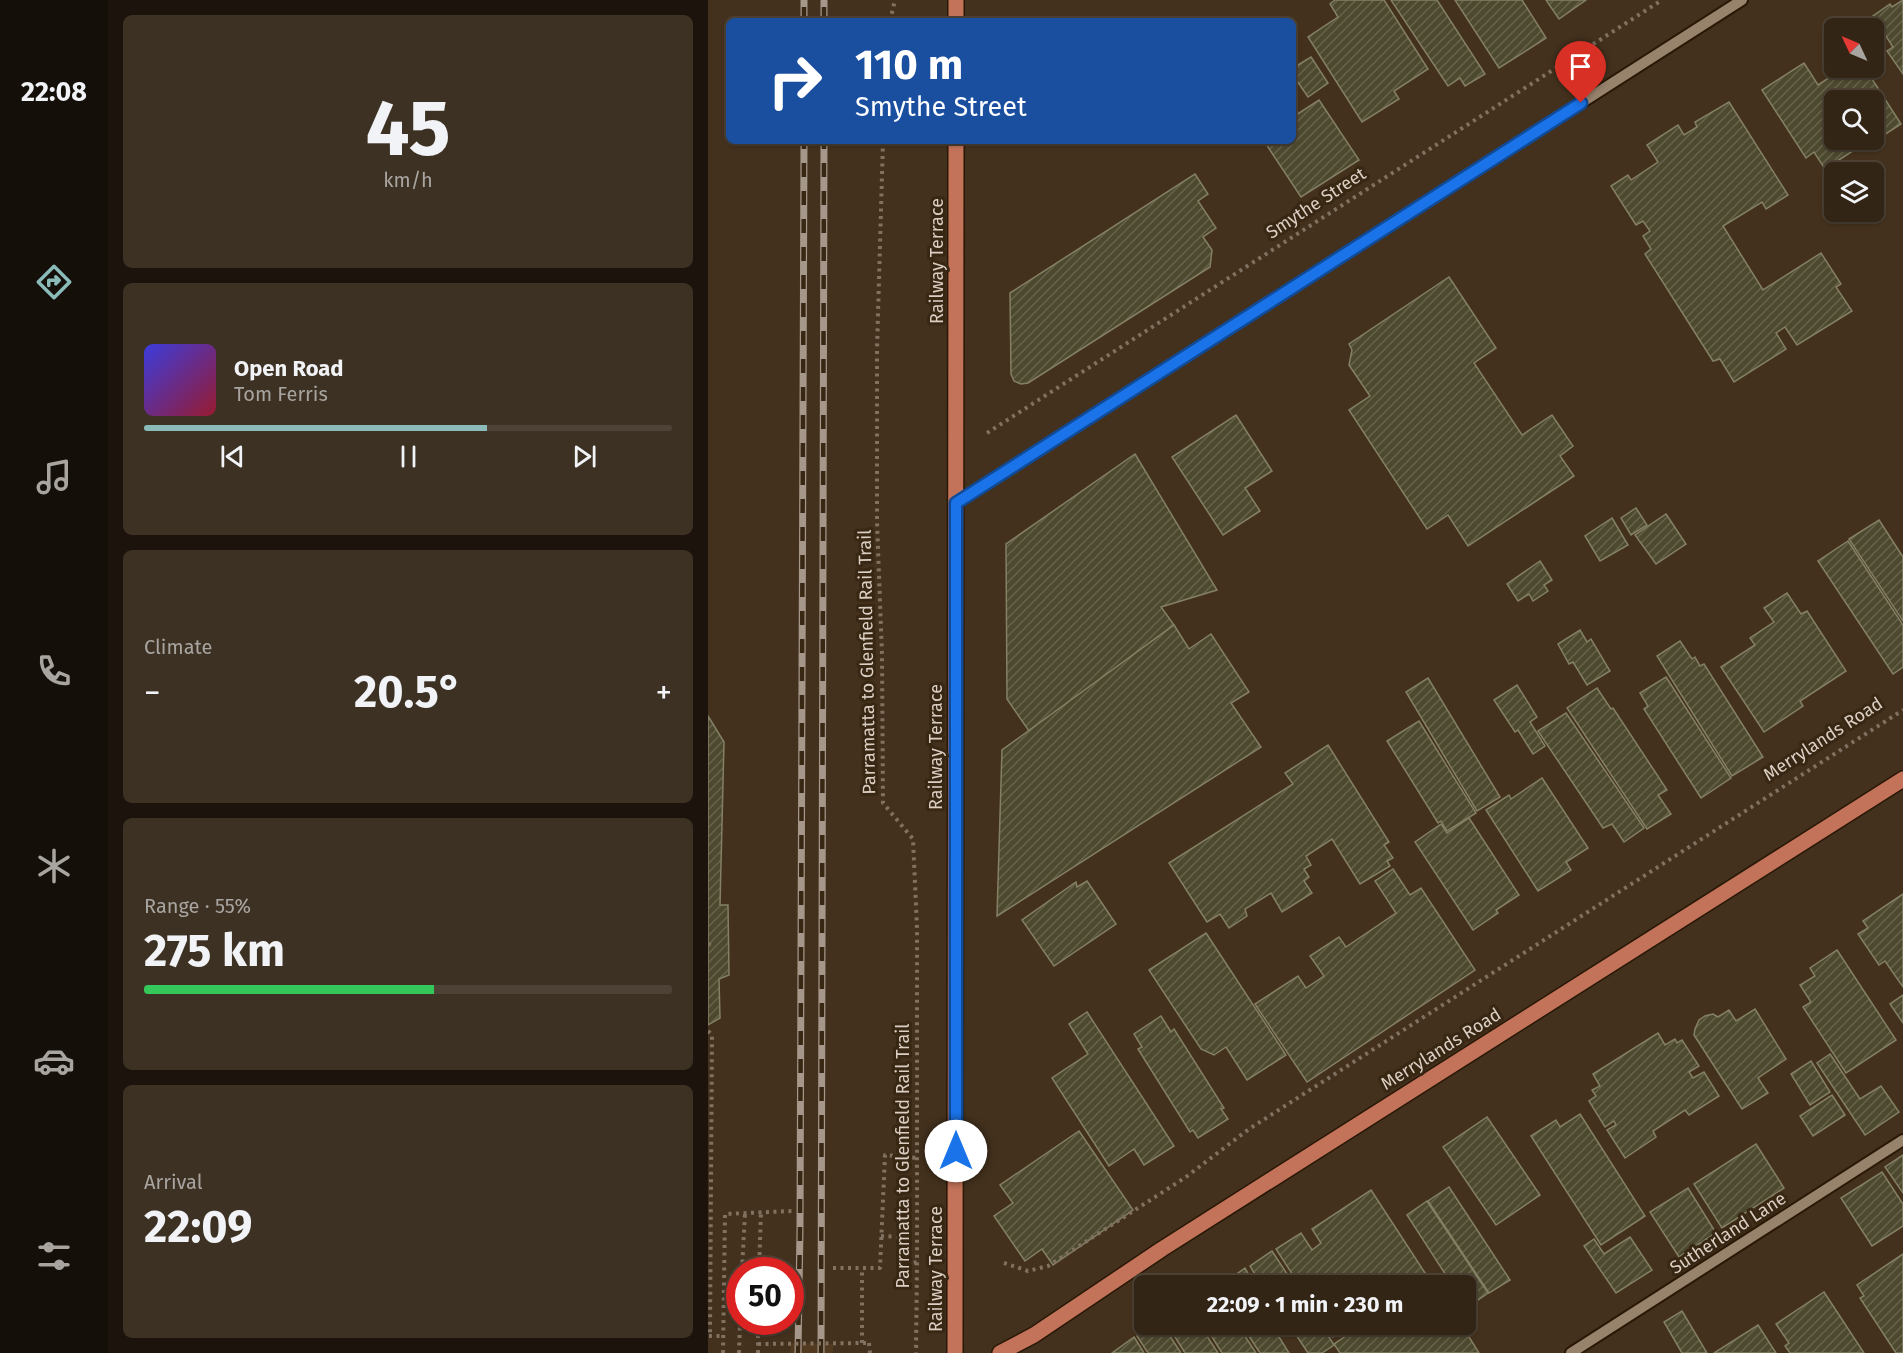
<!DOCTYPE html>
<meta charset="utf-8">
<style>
:root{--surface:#322516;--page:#3d3123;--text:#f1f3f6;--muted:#a8a5a1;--line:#4d4235;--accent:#8bbbb9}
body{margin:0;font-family:"Fira Sans",sans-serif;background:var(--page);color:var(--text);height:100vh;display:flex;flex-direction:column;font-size:22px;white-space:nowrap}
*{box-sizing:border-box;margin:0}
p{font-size:20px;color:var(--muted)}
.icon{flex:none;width:33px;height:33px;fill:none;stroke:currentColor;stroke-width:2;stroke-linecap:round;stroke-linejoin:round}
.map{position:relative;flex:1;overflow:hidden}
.side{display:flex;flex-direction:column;gap:15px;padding:15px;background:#1c140c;width:600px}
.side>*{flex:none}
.top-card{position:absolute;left:18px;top:18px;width:570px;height:126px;border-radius:9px;box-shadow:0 2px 4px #0004,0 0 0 2px var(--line);background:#1a4fa0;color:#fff;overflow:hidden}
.needle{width:39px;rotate:314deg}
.buttons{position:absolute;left:1116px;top:18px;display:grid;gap:12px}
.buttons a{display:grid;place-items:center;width:60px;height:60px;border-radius:9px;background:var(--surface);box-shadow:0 2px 4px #0004,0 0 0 2px var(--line);font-size:30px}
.speed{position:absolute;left:18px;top:1257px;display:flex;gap:12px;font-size:30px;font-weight:700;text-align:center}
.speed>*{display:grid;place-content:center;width:78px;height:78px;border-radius:50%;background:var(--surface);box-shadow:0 2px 4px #0004,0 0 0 2px var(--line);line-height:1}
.speed .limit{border:9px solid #d22;background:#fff;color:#111}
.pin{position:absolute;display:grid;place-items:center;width:51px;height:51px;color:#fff;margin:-62px -26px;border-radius:50% 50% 50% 0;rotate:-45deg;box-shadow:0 0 6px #0007}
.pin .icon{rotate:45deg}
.me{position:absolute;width:66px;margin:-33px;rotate:0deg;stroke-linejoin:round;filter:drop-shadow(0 0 4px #0008)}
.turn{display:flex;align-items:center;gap:21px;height:126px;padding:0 30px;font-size:27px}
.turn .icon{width:78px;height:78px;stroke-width:2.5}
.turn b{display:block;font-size:42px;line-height:51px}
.big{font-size:45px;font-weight:700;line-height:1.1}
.side .card{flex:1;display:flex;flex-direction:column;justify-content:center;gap:9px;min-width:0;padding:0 21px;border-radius:9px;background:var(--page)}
.side .dial{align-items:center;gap:0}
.dial b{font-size:78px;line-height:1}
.song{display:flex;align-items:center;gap:18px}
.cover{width:72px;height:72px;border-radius:9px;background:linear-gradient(135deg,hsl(240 70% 55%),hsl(350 70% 35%))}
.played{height:6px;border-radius:3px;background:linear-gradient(90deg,var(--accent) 65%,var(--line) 65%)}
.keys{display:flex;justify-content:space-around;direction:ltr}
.heat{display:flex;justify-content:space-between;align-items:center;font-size:33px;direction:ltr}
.charge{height:9px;border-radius:4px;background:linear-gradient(90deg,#34c759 55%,var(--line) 0)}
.trip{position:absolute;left:426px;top:1275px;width:342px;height:60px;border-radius:9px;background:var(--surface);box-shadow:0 2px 4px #0004,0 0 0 2px var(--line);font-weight:700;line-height:60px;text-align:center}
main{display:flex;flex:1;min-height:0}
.dock{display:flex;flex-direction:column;width:108px;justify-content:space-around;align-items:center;background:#140f09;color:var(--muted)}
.dock .icon{width:42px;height:42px}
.dock .active{color:var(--accent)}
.dock b{font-size:27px;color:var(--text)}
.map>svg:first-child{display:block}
</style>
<main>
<nav class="dock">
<b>22:08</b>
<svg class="icon active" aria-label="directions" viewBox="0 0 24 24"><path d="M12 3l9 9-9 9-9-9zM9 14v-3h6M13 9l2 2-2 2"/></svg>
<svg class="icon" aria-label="music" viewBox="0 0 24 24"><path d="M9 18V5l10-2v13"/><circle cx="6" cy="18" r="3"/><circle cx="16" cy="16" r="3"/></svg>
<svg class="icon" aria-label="phone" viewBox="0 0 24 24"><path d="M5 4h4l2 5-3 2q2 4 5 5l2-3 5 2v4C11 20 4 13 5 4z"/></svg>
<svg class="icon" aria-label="climate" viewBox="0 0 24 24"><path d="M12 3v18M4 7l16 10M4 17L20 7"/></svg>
<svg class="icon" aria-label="car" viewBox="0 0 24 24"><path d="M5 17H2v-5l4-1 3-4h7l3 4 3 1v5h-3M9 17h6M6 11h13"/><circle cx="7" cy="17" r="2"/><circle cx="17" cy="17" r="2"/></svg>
<svg class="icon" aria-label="filters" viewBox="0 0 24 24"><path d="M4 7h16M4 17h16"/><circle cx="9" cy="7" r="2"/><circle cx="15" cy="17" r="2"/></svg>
</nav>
<section class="side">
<div class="card dial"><b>45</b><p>km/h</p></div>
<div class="card">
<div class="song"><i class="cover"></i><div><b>Open Road</b><p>Tom Ferris</p></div></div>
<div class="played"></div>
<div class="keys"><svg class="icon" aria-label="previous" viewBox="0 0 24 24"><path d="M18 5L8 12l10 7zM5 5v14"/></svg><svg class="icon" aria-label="pause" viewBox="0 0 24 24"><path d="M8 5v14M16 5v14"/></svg><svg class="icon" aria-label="next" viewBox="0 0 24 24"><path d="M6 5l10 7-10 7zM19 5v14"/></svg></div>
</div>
<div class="card"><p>Climate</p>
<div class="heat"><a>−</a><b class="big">20.5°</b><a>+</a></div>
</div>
<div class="card"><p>Range · 55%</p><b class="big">275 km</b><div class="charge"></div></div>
<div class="card"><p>Arrival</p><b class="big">22:09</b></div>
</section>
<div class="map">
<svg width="1195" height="1353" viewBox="0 0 1195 1353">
<defs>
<pattern id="building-hatch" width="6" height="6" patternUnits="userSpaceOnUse" patternTransform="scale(1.5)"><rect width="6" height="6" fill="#4d492f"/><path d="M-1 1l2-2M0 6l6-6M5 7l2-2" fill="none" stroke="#66624c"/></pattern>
</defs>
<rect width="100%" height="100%" fill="#43311d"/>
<path fill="#513a20" d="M 83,1343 L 125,1344 L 125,1353 L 82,1353 Z"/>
<g fill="url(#building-hatch)" stroke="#848064" stroke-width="1.5" fill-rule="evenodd">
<path d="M 627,0 L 676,0 L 720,69 L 686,91 L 691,99 L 654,122 L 600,37 L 630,17 L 622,4 Z"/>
<path d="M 683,0 L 729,0 L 777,74 L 757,86 L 752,78 L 740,86 Z"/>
<path d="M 747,0 L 814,0 L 838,38 L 791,68 Z"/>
<path d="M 838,0 L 878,0 L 851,19 Z"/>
<path d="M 1195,0 L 1195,74 L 1179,51 L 1185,47 L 1165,16 L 1182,4 L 1184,7 Z"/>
<path d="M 603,57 L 620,83 L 600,97 L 585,75 L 585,68 Z"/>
<path d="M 1096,63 L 1110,85 L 1136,68 L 1157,68 L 1193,124 L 1159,146 L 1157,143 L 1117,169 L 1106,152 L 1098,158 L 1054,90 ZM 1126,100 L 1166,100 L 1166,140 L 1126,140 Z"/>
<path d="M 611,100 L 651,160 L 593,197 L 556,141 L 585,141 L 585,117 Z"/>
<path d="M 1021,102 L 1080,195 L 1058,209 L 1054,202 L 1015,226 L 1055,290 L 1113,253 L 1133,284 L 1128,287 L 1144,311 L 1089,345 L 1077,327 L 1068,333 L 1078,349 L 1026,382 L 1012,359 L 1005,361 L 937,254 L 943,249 L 935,236 L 942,231 L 935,221 L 928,225 L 903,186 L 920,175 L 923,180 L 950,162 L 939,145 L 970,125 L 976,135 L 989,127 L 987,122 Z"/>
<path d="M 487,174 L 500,194 L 490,201 L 508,228 L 495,237 L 504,250 L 502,267 L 320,383 L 313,384 L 306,381 L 303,374 L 302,293 Z"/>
<path d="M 741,277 L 788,348 L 766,363 L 814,435 L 844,415 L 865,446 L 852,456 L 866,476 L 760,546 L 740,515 L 719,529 L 641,410 L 662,396 L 641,365 L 644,350 L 641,344 Z"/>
<path d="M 528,415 L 564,471 L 537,488 L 552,511 L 515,535 L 464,457 Z"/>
<path d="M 427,454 L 509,590 L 453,607 L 466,625 L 321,731 L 299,699 L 298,544 Z"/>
<path d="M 928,508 L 939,525 L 923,535 L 913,518 Z"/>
<path d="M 958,514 L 978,544 L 948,564 L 927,535 Z"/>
<path d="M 904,518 L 920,545 L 892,561 L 877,536 Z"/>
<path d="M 1171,520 L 1195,557 L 1195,621 L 1141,539 Z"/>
<path d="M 1140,541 L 1195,625 L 1195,667 L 1185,674 L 1110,561 Z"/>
<path d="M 832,561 L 844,580 L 836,585 L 840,591 L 825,601 L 821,594 L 810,601 L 799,584 Z"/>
<path d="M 1079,593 L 1093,614 L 1099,611 L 1138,671 L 1092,701 L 1095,706 L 1056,732 L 1013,667 L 1047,645 L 1042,638 L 1066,622 L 1056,608 Z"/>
<path d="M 466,625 L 481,649 L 503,634 L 541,692 L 523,703 L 553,747 L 289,916 L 294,750 Z"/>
<path d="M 872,630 L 879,642 L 883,639 L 902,671 L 879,685 L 865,662 L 861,664 L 850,644 Z"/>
<path d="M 972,641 L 984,659 L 987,657 L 992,666 L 996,664 L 1055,757 L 1024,776 L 949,656 Z"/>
<path d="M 958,677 L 1023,778 L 993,798 L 936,709 L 940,706 L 932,693 Z"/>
<path d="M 720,678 L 792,797 L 769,811 L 698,692 Z"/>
<path d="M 809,685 L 829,717 L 822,722 L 837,746 L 825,754 L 810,730 L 807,732 L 786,700 Z"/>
<path d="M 889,688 L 903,709 L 905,708 L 959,790 L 950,795 L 963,814 L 939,829 L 859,708 Z"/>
<path d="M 858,713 L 936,828 L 916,842 L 904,824 L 895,828 L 830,731 Z"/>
<path d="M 0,716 L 16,742 L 12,905 L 20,905 L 21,975 L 11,979 L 12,1018 L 0,1025 Z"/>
<path d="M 711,721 L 768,813 L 739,831 L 733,821 L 730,823 L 679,741 Z"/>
<path d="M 620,745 L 681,842 L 676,845 L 685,858 L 679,861 L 682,866 L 652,884 L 624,839 L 598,856 L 603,865 L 596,869 L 601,877 L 596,881 L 604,893 L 574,912 L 563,893 L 537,909 L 539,916 L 521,928 L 512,914 L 499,922 L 461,863 L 585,784 L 577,773 Z"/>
<path d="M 834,778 L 880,848 L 858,862 L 863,870 L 830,891 L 778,810 L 801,795 L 803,799 Z"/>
<path d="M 761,818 L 811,895 L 788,910 L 790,913 L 765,930 L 707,842 L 733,824 L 739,833 Z"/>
<path d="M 685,869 L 702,895 L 713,888 L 767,970 L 599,1082 L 547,1004 L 590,976 L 598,988 L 616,976 L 602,956 L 631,937 L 638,947 L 688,913 L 667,881 Z"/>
<path d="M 379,881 L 408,924 L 346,966 L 314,920 L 368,882 L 369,887 Z"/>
<path d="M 1195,894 L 1195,987 L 1177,961 L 1171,965 L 1150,934 L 1160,928 L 1155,921 Z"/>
<path d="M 498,933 L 578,1055 L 539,1080 L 518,1047 L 506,1055 L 493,1049 L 441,970 Z"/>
<path d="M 1129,950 L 1188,1040 L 1138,1073 L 1095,1007 L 1103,1002 L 1092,985 L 1107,976 L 1102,968 Z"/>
<path d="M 1195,995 L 1195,1023 L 1182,1004 Z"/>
<path d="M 1047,1009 L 1078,1059 L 1050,1078 L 1060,1093 L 1034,1109 L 986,1035 L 987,1029 L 991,1020 L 997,1016 L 1005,1014 L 1010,1017 L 1021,1010 L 1028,1021 Z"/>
<path d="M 379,1012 L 466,1146 L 436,1165 L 426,1149 L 401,1166 L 344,1078 L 380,1054 L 361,1024 Z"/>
<path d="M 453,1016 L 463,1032 L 466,1029 L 516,1108 L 513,1109 L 520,1119 L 490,1138 L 485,1130 L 482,1132 L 430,1049 L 434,1047 L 426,1034 Z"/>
<path d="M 950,1033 L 957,1045 L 967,1039 L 969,1043 L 974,1040 L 991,1066 L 981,1072 L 985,1078 L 996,1072 L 1011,1096 L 981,1115 L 977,1110 L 945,1131 L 948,1137 L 917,1158 L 899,1130 L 908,1125 L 906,1121 L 897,1127 L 881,1101 L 888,1096 L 884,1090 L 892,1086 L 885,1074 Z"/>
<path d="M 1122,1054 L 1152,1099 L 1173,1086 L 1191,1112 L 1157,1135 L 1109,1063 Z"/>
<path d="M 1103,1061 L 1122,1092 L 1102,1105 L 1083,1074 Z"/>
<path d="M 1124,1095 L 1137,1115 L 1105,1136 L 1092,1116 Z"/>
<path d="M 872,1114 L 937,1216 L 893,1245 L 823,1136 L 848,1120 L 852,1127 Z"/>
<path d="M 779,1117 L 832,1195 L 788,1225 L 735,1147 Z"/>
<path d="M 371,1131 L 425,1210 L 345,1265 L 334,1249 L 317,1261 L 286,1216 L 305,1203 L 292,1185 Z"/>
<path d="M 1048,1144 L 1076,1188 L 1014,1228 L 986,1184 Z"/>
<path d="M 1195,1155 L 1195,1193 L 1177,1167 Z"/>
<path d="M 1174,1172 L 1195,1204 L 1195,1226 L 1164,1246 L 1133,1198 Z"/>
<path d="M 741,1187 L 802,1280 L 781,1293 L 720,1201 Z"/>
<path d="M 980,1188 L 1008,1233 L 971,1257 L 942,1212 Z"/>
<path d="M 663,1190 L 719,1276 L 704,1286 L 592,1286 L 568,1249 L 593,1233 L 604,1250 L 613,1243 L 604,1229 Z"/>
<path d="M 719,1201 L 780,1293 L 760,1307 L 758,1304 L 758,1286 L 745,1286 L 699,1215 Z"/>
<path d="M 922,1237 L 944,1270 L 908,1293 L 876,1246 L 886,1239 L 896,1254 Z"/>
<path d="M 564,1251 L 587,1286 L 554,1286 L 542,1266 Z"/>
<path d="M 1195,1254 L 1195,1353 L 1188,1353 L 1152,1298 L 1156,1296 L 1149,1285 Z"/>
<path d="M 537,1268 L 547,1286 L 512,1286 Z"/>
<path d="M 1116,1292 L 1156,1353 L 1082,1353 L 1077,1346 L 1081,1343 L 1068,1324 Z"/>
<path d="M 974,1311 L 999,1353 L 974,1353 L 956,1322 Z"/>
<path d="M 446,1324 L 454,1324 L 473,1353 L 440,1353 L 429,1336 Z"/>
<path d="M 459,1324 L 491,1324 L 510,1353 L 477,1353 Z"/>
<path d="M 496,1324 L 529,1324 L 548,1353 L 514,1353 Z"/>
<path d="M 533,1324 L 563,1324 L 581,1353 L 552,1353 Z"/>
<path d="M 581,1324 L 613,1324 L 626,1345 L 614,1353 L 600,1353 Z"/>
<path d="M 617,1324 L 644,1324 L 625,1337 Z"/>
<path d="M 656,1324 L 753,1324 L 771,1353 L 632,1353 L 626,1344 Z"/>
<path d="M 1050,1325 L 1068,1353 L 1006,1353 Z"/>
<path d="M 426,1337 L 436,1353 L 404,1353 Z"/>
</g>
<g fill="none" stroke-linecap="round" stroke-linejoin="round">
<defs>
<g id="minor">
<path d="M 248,503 L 1034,0"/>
<path d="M 863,1353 L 1195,1140"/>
</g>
<g id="major">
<path d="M 248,0 L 248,21"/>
<path d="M 247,1353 L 248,141"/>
<path d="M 292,1353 L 326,1335 L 454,1249 L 1195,779"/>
</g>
</defs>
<use href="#minor" stroke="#291805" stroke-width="14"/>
<use href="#major" stroke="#291805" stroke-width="18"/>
<g stroke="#807161" stroke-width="4" stroke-dasharray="3 4.5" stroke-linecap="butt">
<path d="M 182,21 L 187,0"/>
<path d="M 175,141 L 169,349 L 169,522 L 174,655 L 175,803 L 205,839 L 209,928 L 209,1262 L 208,1353"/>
<path d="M 279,433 L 954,0"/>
<path d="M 0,944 L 3,945"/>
<path d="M 0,1031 L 4,1035 L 2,1336"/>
<path d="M 173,1236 L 195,1237 L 196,1265 L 209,1262"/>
<path d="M 296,1263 L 320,1271 L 340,1266 L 478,1177 L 541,1129 L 1195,710"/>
<path d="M 125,1268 L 172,1268 L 177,1155 L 209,1158"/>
<path d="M 34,1270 L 37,1213"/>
<path d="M 51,1270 L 53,1212"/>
<path d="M 1,1336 L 15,1336"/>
<path d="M 154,1343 L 154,1269"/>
<path d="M 161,1343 L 162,1353"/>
<path d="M 15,1353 L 17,1214 L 84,1211"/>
<path d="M 31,1353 L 32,1322"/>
<path d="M 50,1353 L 50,1322"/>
</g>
<use href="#minor" stroke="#97826c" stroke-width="10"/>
<use href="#major" stroke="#c3735a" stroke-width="15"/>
<defs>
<g id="rail">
<path d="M 96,21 L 96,0"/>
<path d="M 116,21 L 116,0"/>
<path d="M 90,1353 L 92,1229 L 96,141"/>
<path d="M 113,1353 L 116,141"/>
</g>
</defs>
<use href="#rail" stroke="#a59789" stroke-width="7"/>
<use href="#rail" stroke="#382713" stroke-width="4.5" stroke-dasharray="14" stroke-linecap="butt"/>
<path stroke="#807161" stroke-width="4" stroke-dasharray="3 4.5" stroke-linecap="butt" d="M 50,1344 L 161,1343"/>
</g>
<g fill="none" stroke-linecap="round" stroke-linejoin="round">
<defs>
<path id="route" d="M 248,1151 L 248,503 L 873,103"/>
</defs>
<use href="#route" stroke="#114b97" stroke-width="15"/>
<use href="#route" stroke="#1a73e8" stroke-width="10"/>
</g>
<g text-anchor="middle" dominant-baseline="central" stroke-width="6" stroke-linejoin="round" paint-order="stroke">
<g font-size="18" fill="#dbcfc4" stroke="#382713">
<text transform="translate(608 203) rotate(-33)">Smythe Street</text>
<text transform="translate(229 261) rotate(-90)">Railway Terrace</text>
<text transform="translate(159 662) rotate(-91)">Parramatta to Glenfield Rail Trail</text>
<text transform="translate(1115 739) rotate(-33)">Merrylands Road</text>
<text transform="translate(228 747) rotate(-90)">Railway Terrace</text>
<text transform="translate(733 1049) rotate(-32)">Merrylands Road</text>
<text transform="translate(195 1156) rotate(-90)">Parramatta to Glenfield Rail Trail</text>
<text transform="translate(1020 1233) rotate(-33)">Sutherland Lane</text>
<text transform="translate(228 1269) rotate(-90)">Railway Terrace</text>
</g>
</g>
</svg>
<div class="buttons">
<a><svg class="needle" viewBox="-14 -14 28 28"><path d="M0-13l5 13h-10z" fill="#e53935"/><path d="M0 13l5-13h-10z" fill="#a8a5a1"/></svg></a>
<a><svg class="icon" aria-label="search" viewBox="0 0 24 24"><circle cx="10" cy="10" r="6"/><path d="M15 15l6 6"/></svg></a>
<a><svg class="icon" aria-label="layers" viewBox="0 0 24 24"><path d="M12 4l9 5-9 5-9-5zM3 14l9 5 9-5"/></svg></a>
</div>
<div class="speed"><div class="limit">50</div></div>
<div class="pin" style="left:873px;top:103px;background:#d93025"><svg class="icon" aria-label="arrive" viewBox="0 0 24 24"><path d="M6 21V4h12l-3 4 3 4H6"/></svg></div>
<svg class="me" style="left:248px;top:1151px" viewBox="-20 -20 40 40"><circle r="19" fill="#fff"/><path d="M0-13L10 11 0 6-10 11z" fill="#1a73e8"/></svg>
<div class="trip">22:09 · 1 min · 230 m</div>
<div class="top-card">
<div class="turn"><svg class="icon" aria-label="right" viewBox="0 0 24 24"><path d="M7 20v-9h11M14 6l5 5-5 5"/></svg><div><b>110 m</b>Smythe Street</div></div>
</div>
</div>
</main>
